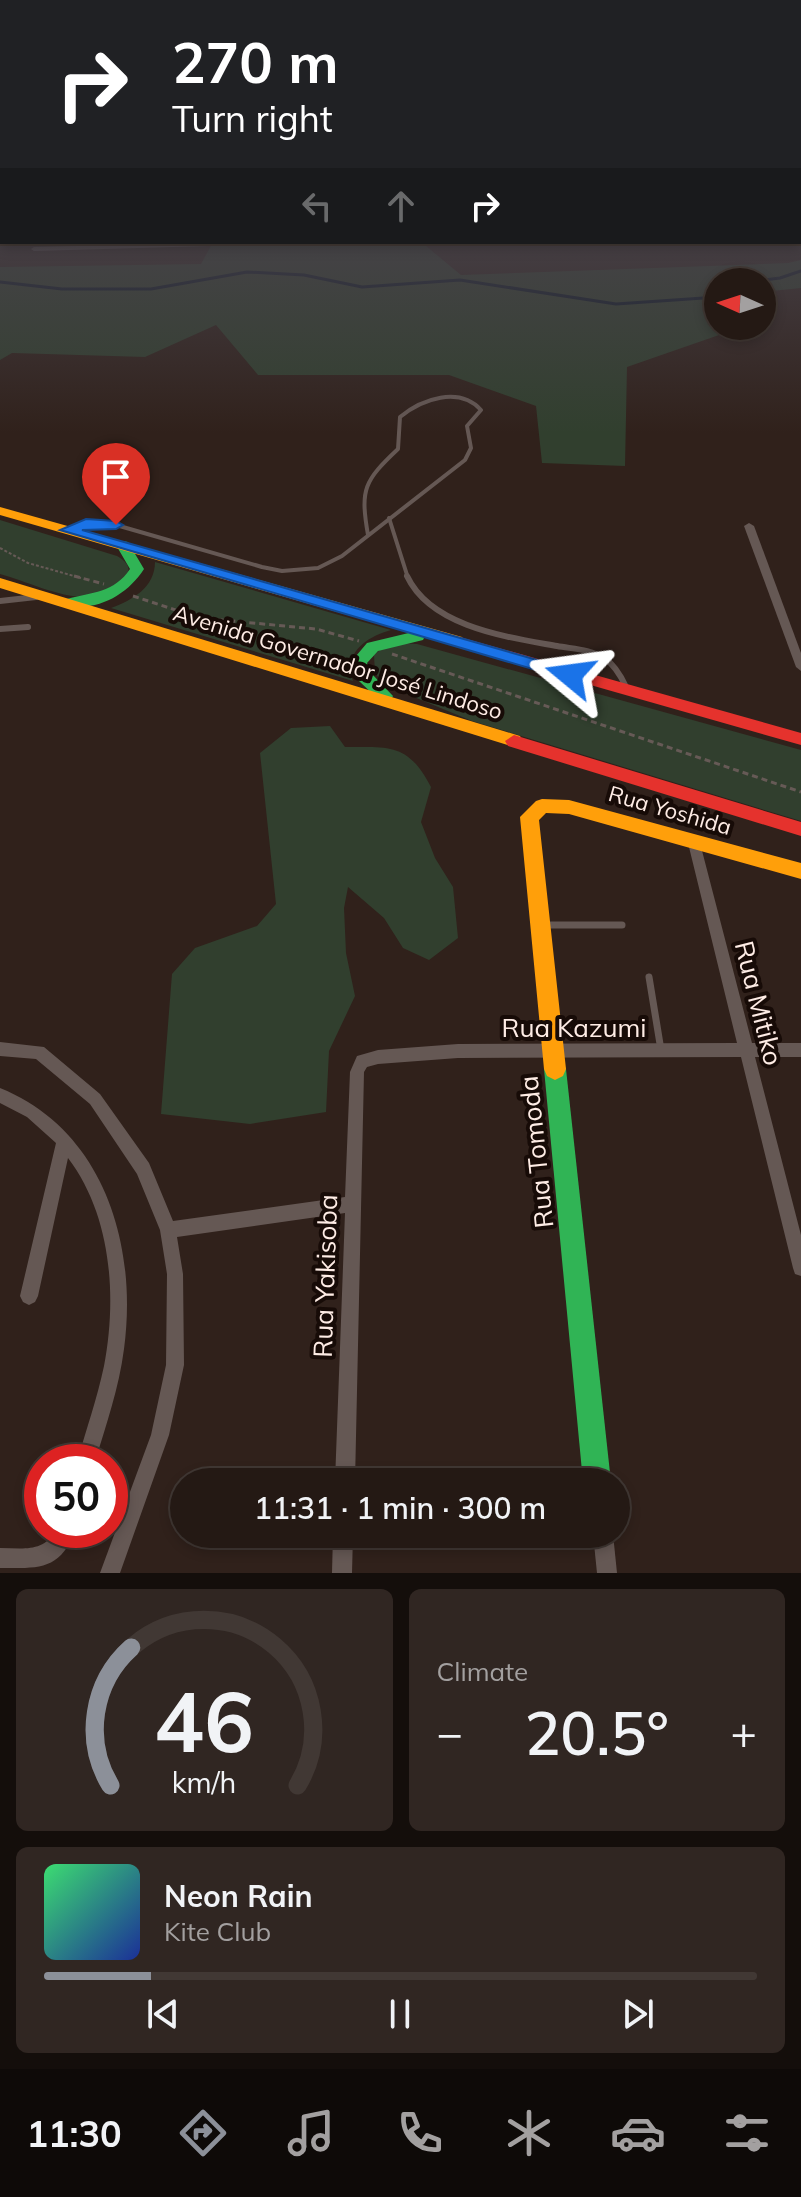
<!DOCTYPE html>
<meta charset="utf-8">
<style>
:root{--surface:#241914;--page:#302622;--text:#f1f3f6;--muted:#a3a0a0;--line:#413834;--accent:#8c9099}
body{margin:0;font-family:Mulish,sans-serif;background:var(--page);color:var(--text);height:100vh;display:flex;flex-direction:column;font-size:30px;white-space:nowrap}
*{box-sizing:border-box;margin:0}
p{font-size:26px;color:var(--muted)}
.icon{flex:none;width:44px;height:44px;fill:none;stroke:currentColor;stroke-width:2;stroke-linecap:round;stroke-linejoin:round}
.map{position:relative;height:1573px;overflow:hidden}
.sheet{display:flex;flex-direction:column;gap:16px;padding:16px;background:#140e0b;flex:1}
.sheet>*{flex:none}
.hud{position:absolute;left:0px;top:0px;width:802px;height:244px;box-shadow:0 4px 12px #0003,0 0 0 2px var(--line);background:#202124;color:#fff;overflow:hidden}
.needle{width:52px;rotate:273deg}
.tools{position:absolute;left:704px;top:268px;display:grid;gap:16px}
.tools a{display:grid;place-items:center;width:72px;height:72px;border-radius:50%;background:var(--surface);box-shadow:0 4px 12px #0003,0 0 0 2px var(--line);font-size:40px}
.speed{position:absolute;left:24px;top:1444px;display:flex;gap:16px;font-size:40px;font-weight:700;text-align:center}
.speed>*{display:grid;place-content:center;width:104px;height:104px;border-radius:50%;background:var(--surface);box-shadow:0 4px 12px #0003,0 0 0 2px var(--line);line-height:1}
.speed .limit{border:12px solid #d22;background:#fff;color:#111}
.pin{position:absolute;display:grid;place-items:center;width:68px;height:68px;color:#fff;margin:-82px -34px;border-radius:50% 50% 50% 0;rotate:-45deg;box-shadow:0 0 8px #0007}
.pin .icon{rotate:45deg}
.me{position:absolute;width:88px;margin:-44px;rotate:286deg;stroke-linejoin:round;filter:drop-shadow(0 0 6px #0008)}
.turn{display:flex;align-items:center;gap:28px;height:168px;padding:0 40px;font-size:36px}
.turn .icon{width:104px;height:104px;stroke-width:2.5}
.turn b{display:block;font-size:56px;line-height:68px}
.lanes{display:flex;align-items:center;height:76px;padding:0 40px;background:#0003;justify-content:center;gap:40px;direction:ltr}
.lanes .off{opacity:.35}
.big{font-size:60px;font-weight:600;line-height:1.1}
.sheet .card{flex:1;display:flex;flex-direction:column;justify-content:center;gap:12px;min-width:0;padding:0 28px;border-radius:12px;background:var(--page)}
.sheet .dial{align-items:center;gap:0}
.dial svg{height:208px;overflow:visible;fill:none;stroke:var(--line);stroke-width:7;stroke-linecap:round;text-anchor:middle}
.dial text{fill:var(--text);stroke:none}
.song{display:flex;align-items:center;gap:24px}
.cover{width:96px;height:96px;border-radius:12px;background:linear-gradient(135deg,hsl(140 70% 55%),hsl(230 70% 35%))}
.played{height:8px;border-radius:4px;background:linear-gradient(90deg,var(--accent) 15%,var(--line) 15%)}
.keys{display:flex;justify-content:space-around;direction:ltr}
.heat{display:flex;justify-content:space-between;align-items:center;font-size:44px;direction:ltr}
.sheet .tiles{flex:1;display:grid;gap:16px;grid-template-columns:1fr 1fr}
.card:last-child{grid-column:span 2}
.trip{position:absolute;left:170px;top:1468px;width:460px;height:80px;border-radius:40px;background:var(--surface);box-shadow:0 4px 12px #0003,0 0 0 2px var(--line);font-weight:600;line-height:80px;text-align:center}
.dock{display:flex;height:128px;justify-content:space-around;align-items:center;background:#0e0a08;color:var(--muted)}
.dock .icon{width:56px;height:56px}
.dock .active{color:var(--accent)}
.dock b{font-size:36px;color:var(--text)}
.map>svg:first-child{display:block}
</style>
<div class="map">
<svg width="801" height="1573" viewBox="0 0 801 1573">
<rect width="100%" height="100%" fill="#30211b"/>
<g fill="#313f2e">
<path d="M 213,242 L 389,242 L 426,246 L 461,275 L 788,263 L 801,260 L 801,288 L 762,292 L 762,282 L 718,282 L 718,326 L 745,326 L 627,367 L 625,466 L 542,463 L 536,406 L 449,375 L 258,375 L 216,325 L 145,357 L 12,353 L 0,360 L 0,267 L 201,264 Z"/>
<path d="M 0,520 L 117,556 C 150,574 104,597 85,597 C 58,597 26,581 0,574 Z"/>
<path d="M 155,562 L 391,630 C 366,637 343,653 353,681 L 111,608 C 133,600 155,587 155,562 Z"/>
<path d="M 401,643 L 417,644 L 801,750 L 801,821 L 472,721 L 385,685 L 375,673 L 374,655 L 381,649 Z"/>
<path d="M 330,726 L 345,747 C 390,747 408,743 431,787 L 421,822 L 435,858 L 453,887 L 458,938 L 429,960 L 403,948 L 384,918 L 348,887 L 344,908 L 346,953 L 355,996 L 329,1051 L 326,1112 L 250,1124 L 161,1114 L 172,974 L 195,948 L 257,926 L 276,904 L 260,753 L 291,728 Z"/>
</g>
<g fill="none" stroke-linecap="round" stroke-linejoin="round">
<g stroke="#0a1626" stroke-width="3">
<path d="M 0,282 L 62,289 L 151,289 L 247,272 L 304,275 L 362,287 L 460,280 L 616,304 L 718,297"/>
<path d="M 747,282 L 780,278 L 801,271"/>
</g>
<path stroke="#665a56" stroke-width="2" stroke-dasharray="3 2" stroke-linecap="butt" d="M 0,548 L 28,563 L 81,578"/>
<g stroke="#665a56" stroke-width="3" stroke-dasharray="6 4" stroke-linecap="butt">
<path d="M 74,576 L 104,584"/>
<path d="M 133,596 L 200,618 L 316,629 L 359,641"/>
<path d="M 392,654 L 801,792"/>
</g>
<path stroke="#655854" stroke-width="3" d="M 675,242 L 694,243"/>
<g stroke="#655854" stroke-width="4">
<path d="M 389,518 L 408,578"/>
<path d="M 68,530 L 86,524 L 116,525 L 262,567 L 282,571 L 318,568 L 342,556 L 465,460 L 471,448 L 467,426 L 481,410 C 459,386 422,399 400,417 L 398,449 C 364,481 360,489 368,535"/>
</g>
<g stroke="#655854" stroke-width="6">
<path d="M 407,576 C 431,627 507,637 557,646 C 573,649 590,649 604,658 C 615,665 621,676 626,687"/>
<path d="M 0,601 L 36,597"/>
<path d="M 0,629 L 28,627"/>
</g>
<g stroke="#655854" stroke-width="7">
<path d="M 545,925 L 622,925"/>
<path d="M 649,977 L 661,1050"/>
</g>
<g fill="#655854" fill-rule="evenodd">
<path d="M 2,221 L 2,226 L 0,227 L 0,222 Z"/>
<path d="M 691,242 L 724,242 L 721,244 L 694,245 Z"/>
<path d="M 206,243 L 208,244 L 208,246 L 34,251 L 31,249 L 34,247 Z"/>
<path d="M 749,523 L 754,526 L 801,653 L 801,671 L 796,667 L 744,526 Z"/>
<path d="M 694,838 L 698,839 L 700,843 L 752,1043 L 801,1043 L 801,1057 L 755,1057 L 801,1235 L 801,1276 L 795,1274 L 793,1268 L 741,1057 L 458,1058 L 378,1064 L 367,1067 L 364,1072 L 355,1482 L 335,1482 L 345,1213 L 177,1237 L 183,1274 L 184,1365 L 169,1435 L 120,1573 L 100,1573 L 151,1435 L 166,1365 L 167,1274 L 160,1230 L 137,1174 L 90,1104 L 36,1059 L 0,1056 L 0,1042 L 44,1047 L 100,1094 L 149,1163 L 173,1221 L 345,1197 L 350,1072 L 357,1056 L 378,1050 L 458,1044 L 737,1043 L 688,843 L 690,839 Z"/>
<path d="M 0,1088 C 104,1130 138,1245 124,1349 C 119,1388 106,1425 95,1462 L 77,1462 C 86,1430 97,1399 104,1366 C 117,1298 112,1216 68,1158 L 38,1296 L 35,1302 L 29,1305 L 23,1302 L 20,1296 L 56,1143 L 27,1117 L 0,1103 Z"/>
<path d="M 56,1530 L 76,1530 C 59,1571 40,1568 0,1568 L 0,1548 C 23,1548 43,1553 56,1530 Z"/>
<path d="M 333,1534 L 353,1534 L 352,1573 L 332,1573 Z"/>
<path d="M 593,1534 L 613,1534 L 617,1573 L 597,1573 Z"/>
</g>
<g fill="#30b455" fill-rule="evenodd">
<path d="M 123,541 L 128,542 L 144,569 C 128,594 98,612 67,605 L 67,599 C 92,592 114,593 130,569 L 116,545 Z"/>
<path d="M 417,631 L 423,632 L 425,636 L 423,640 L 378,651 L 367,663 L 371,673 L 393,696 L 391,700 L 379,700 L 359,681 L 351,662 L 367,643 Z"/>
<path d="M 555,1058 L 563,1062 L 566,1069 L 611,1482 L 583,1482 L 544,1069 L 547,1062 Z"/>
</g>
<g fill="#ff9f0a" fill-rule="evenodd">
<path d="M 0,507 L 462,637 L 464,641 L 456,646 L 0,515 Z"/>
<path d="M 0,578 L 520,736 L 523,741 L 514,747 L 0,588 Z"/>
<path d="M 542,799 L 569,800 L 801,863 L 801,879 L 569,814 L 546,813 L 539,820 L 566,1069 L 563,1076 L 555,1080 L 547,1076 L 544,1069 L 520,817 L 536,801 Z"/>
</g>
<g fill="#e5322d" fill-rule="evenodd">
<path d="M 456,636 L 801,733 L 801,745 L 450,645 L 448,641 L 450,637 Z"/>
<path d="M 514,735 L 801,822 L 801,836 L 508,746 L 505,741 Z"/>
</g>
</g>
<linearGradient id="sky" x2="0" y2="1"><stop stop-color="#1a120f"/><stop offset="0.49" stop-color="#48434a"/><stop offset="1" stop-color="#48434a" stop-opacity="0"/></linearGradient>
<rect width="801" height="433" fill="url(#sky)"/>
<path fill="#1a73e8" stroke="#114b97" stroke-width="2" d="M 86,519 L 116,521 L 123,525 L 116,529 L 82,530 L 576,671 L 579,675 L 570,680 L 60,530 Z"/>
<g text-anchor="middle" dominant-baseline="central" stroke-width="8" stroke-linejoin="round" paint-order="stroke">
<g font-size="22" fill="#feece5" stroke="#170b07">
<text transform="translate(338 662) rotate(17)">Avenida Governador José Lindoso</text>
<text transform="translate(670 810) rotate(16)">Rua Yoshida</text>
</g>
<g font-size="26" fill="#feece5" stroke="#170b07">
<text transform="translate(759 1003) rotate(76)">Rua Mitiko</text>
<text x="574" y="1027">Rua Kazumi</text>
<text transform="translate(536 1152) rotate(-96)">Rua Tomoda</text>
<text transform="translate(325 1276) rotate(-88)">Rua Yakisoba</text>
</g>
</g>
</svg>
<div class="tools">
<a><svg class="needle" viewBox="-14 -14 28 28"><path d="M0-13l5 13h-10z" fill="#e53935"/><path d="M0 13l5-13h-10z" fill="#a3a0a0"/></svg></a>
</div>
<div class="speed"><div class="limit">50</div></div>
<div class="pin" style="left:116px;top:525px;background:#d93025"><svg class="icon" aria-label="arrive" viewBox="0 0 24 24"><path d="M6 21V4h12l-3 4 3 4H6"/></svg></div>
<svg class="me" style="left:570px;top:675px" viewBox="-20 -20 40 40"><path d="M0-17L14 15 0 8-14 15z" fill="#1a73e8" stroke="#fff" stroke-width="4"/></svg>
<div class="trip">11:31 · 1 min · 300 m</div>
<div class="hud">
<div class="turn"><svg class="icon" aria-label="right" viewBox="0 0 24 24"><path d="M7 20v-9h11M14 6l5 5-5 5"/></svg><div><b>270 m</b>Turn right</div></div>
<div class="lanes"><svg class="icon off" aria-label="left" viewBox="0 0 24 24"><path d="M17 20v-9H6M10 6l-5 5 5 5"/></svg><svg class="icon off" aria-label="ahead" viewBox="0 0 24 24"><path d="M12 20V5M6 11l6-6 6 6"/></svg><svg class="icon" aria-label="right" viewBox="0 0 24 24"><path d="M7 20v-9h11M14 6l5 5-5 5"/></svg></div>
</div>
</div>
<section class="sheet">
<div class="tiles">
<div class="card dial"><svg viewBox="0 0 100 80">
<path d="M14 69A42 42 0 1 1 86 69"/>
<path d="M14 69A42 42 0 0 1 22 16" stroke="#8c9099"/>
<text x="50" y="56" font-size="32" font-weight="700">46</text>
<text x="50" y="72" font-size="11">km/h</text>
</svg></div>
<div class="card"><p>Climate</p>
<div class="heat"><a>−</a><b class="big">20.5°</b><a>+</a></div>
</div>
<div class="card">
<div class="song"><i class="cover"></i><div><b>Neon Rain</b><p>Kite Club</p></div></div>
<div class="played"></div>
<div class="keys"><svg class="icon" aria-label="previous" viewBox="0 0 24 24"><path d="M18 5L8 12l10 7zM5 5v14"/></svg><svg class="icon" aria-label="pause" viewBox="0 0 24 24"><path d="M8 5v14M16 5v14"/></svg><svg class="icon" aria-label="next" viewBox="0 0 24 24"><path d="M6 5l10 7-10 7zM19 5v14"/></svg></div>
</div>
</div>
</section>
<nav class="dock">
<b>11:30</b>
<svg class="icon active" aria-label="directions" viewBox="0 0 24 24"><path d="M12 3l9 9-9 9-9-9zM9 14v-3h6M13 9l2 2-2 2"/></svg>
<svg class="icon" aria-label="music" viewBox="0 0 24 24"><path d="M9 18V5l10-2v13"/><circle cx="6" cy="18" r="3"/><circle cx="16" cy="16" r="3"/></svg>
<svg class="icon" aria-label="phone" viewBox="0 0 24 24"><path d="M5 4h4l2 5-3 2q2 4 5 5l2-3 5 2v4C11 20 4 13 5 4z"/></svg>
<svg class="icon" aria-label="climate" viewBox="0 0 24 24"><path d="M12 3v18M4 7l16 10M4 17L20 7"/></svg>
<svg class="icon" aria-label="car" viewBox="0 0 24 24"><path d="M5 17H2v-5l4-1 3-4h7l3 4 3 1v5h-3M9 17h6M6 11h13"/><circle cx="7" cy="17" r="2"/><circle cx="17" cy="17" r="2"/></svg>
<svg class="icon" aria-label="filters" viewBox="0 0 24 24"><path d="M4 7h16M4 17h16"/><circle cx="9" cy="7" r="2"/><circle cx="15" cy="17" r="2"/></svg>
</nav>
